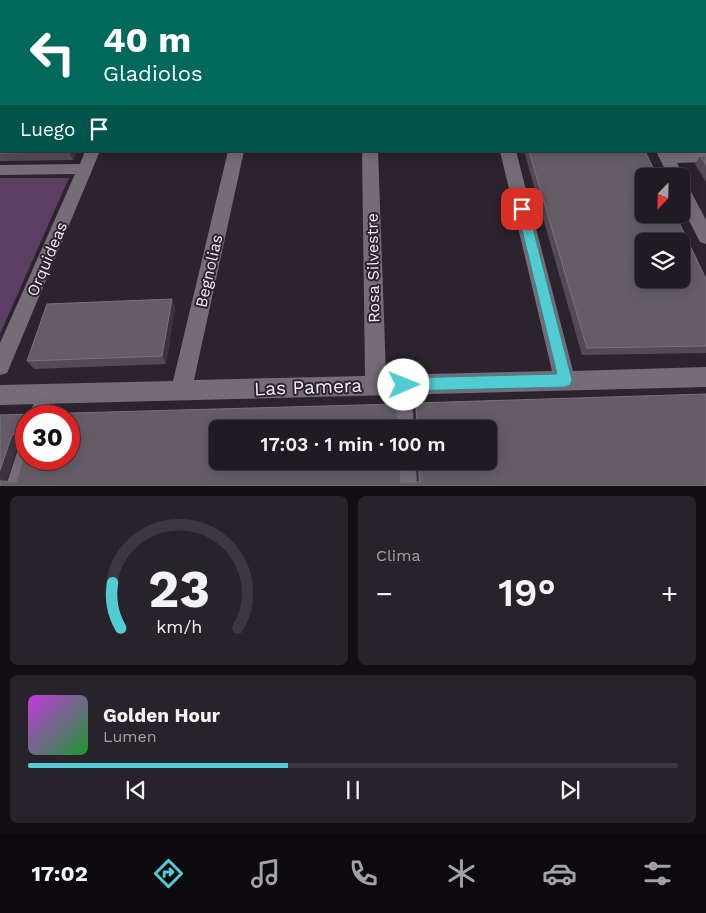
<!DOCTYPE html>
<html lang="es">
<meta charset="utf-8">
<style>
:root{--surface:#201a22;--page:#28232a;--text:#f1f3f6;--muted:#a2a1a5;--line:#3d3840;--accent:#51ccd2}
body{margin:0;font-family:"Work Sans",sans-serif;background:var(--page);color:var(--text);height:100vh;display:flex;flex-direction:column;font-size:19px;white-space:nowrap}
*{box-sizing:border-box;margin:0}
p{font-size:16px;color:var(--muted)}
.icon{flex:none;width:28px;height:28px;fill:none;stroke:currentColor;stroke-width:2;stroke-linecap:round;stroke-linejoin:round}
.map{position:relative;height:486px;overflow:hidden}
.panel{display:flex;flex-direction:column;gap:10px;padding:10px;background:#120e13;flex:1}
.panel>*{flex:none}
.top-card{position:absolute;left:0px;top:0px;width:706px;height:152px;box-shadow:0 2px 12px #0003,0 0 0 1px var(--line);background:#00695c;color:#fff;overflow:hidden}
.needle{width:32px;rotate:202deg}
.fabs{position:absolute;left:635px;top:168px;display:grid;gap:10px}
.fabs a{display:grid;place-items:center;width:55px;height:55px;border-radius:8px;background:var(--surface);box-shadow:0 2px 12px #0003,0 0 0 1px var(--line);font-size:25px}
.speed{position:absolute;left:15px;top:405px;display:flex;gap:10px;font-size:25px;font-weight:700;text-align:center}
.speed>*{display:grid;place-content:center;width:65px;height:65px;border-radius:50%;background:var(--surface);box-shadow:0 2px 12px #0003,0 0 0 1px var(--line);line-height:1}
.speed .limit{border:8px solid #d22;background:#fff;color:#111}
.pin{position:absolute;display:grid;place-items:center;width:42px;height:42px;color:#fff;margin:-21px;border-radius:10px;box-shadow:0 2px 8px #0006}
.me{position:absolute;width:55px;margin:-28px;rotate:89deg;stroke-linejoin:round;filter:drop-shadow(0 0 4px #0008)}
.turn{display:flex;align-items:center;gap:18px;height:105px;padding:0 20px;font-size:22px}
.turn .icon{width:65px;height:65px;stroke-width:2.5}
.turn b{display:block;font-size:35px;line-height:42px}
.then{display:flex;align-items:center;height:48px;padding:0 20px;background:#0003;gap:10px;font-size:19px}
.big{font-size:38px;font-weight:600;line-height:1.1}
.panel .card{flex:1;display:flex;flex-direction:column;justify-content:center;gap:8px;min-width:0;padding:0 18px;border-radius:8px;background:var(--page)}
.panel .dial{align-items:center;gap:0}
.dial svg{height:130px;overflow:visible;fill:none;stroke:var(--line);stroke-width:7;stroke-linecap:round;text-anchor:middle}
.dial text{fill:var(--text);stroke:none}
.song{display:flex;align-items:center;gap:15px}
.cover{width:60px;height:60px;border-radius:8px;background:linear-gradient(135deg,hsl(290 70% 55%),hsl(130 70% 35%))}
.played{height:5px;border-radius:2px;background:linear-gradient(90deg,var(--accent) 40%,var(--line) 40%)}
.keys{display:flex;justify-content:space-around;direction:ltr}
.heat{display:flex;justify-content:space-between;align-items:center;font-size:28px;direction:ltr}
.panel .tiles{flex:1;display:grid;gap:10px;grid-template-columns:1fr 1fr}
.card:last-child{grid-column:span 2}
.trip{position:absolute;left:209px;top:420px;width:288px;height:50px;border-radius:8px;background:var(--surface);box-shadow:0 2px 12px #0003,0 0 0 1px var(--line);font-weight:600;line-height:50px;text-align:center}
.dock{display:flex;height:80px;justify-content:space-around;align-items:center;background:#0d0a0e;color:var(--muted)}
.dock .icon{width:35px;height:35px}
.dock .selected{color:var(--accent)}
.dock b{font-size:22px;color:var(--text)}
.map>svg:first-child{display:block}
</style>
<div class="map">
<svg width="706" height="486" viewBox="0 0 706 486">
<rect width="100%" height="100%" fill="#2b232d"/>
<path fill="#372a39" d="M 0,0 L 706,0 L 706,54 L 705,1 L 1,1 L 0,63 Z"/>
<path fill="#5b3e61" d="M 0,178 L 69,178 L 0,334 Z"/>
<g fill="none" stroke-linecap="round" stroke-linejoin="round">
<path stroke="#766c78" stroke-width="9" d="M 88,1 L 89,0"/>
<g fill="#766c78" fill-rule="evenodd">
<path d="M 404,378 L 409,380 L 412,385 L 414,429 L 398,429 L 396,385 L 399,380 Z"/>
<path d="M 44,387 L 49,389 L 52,394 L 45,416 L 29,416 L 39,389 Z"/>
<path d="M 26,441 L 26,459 L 31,459 L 23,486 L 6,486 L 20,443 Z"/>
<path d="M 400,461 L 416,461 L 417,486 L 401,486 Z"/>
</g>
<g fill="#766c78" fill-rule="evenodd">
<path d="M 583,0 L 595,0 L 596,1 L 584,1 Z"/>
<path d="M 85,151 L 100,151 L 10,366 L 7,373 L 0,375 L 0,343 L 75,174 L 0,175 L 0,165 L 80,164 Z"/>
<path d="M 228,151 L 244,151 L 194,380 L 365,376 L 362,151 L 378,151 L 386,375 L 552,371 L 500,151 L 516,151 L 573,371 L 706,367 L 706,387 L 0,405 L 0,385 L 173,381 Z"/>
<path d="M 656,151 L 706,152 L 706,162 L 677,163 L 684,176 L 681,180 L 681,176 L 668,176 Z"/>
<path d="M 681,182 L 687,184 L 706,220 L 706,244 L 700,242 L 681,205 Z"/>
</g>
<g fill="#766c78" fill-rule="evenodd">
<rect x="705" y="71" width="1" height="10"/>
<rect x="0" y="80" width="1" height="10"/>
</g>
</g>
<g fill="#534a55" fill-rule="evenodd">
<rect x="705" y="79" width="1" height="72"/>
<path d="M 0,86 L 77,151 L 73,160 L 0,161 Z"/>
<path d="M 524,151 L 645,151 L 706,279 L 706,353 L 582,355 Z"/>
<path d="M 706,155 L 706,182 L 695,164 L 700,156 Z"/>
<path d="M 175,307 L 166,364 L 34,369 L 27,361 Z"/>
<path d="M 416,403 L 706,486 L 0,486 L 0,415 L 416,424 L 415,410 ZM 218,429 L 488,461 L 417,461 L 418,482 L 401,482 ZM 19,441 L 20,451 L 24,454 L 16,482 L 6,482 Z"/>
</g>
<g fill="#3c333e">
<path d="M 69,151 L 77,151 L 73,160 L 69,152 Z"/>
<path d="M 172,299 L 175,307 L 166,364 L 162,356 Z"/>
<path d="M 20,433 L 26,440 L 19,441 L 5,486 L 0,484 L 0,470 L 12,435 Z"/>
</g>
<g fill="#645c66" stroke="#7a727c" fill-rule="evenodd">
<path d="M 365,0 L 520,0 L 521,1 L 365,1 Z"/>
<rect x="705" y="79" width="1" height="63"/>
<path d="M 0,86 L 1,86 L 1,151 L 69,151 L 69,152 L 0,153 Z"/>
<path d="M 529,151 L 645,151 L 657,176 L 644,176 L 644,214 L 675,214 L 706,279 L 706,346 L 587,348 ZM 644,241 L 681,241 L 681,279 L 644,279 Z"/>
<path d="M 706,155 L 706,165 L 700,156 Z"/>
<path d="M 172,299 L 162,356 L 27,361 L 47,304 Z"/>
<path d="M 706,394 L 706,486 L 0,486 L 0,481 L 16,482 L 25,452 L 20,451 L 20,433 L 12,435 L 0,470 L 0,415 L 396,404 L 398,424 L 415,424 L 417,422 L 416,403 ZM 26,416 L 69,416 L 69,459 L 26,459 ZM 218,429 L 488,429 L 488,461 L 419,461 L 420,482 L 401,482 L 400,461 L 218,461 Z"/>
</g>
<path fill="#51ccd2" stroke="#358588" d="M 522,205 L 528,209 L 572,380 L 570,385 L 565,387 L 404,391 L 399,389 L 397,385 L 399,380 L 404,378 L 557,374 L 517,209 Z"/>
<g text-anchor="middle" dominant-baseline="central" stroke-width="4" stroke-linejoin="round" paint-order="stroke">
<g font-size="16" fill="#f1ecf2" stroke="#2b232d">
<text transform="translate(47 259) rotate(-67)">Orquideas</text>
<text transform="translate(373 268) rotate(-91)">Rosa Silvestre</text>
<text transform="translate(209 271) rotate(-77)">Begnolias</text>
</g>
<g font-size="19" fill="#f1ecf2" stroke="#2b232d">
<text transform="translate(308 387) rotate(-2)">Las Pamera</text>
</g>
</g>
</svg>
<div class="fabs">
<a><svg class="needle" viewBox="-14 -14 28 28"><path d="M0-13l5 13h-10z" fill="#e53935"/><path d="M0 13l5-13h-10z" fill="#a2a1a5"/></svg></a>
<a><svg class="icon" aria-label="layers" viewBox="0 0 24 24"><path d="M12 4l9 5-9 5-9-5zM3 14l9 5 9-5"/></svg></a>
</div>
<div class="speed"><div class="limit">30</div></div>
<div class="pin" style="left:522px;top:209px;background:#d93025"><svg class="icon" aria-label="arrive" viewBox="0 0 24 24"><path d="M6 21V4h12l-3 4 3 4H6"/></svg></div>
<svg class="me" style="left:404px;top:385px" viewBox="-20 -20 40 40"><circle r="19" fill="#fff"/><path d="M0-13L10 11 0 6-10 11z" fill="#51ccd2"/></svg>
<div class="trip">17:03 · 1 min · 100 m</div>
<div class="top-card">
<div class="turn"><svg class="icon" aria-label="left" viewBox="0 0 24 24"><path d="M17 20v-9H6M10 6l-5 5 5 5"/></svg><div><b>40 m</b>Gladiolos</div></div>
<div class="then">Luego<svg class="icon" aria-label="arrive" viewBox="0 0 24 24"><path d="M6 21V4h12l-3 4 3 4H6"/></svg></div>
</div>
</div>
<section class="panel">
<div class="tiles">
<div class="card dial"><svg viewBox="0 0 100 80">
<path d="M14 69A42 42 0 1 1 86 69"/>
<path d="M14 69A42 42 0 0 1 9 41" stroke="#51ccd2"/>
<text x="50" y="56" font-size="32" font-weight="700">23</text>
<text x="50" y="72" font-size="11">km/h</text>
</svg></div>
<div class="card"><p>Clima</p>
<div class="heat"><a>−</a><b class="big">19°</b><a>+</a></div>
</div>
<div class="card">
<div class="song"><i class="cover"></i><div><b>Golden Hour</b><p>Lumen</p></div></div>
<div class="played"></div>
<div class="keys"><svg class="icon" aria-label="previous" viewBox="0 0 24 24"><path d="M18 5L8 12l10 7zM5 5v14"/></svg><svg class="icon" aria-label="pause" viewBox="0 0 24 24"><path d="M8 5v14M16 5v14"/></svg><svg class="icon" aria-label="next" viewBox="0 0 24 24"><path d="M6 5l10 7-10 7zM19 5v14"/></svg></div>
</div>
</div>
</section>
<nav class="dock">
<b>17:02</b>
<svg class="icon selected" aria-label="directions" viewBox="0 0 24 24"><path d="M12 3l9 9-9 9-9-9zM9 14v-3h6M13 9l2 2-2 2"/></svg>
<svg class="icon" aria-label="music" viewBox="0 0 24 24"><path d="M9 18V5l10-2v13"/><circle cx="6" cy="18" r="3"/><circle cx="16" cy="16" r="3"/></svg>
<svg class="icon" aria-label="phone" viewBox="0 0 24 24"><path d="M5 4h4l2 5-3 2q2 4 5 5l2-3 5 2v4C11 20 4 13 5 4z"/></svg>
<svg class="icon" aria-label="climate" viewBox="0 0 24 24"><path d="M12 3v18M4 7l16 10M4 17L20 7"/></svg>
<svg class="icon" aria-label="car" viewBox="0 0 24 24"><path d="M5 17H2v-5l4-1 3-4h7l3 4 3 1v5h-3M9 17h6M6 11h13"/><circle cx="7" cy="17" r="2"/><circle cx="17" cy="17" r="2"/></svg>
<svg class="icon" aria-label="filters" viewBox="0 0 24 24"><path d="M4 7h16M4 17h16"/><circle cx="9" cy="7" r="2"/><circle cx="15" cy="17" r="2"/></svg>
</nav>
